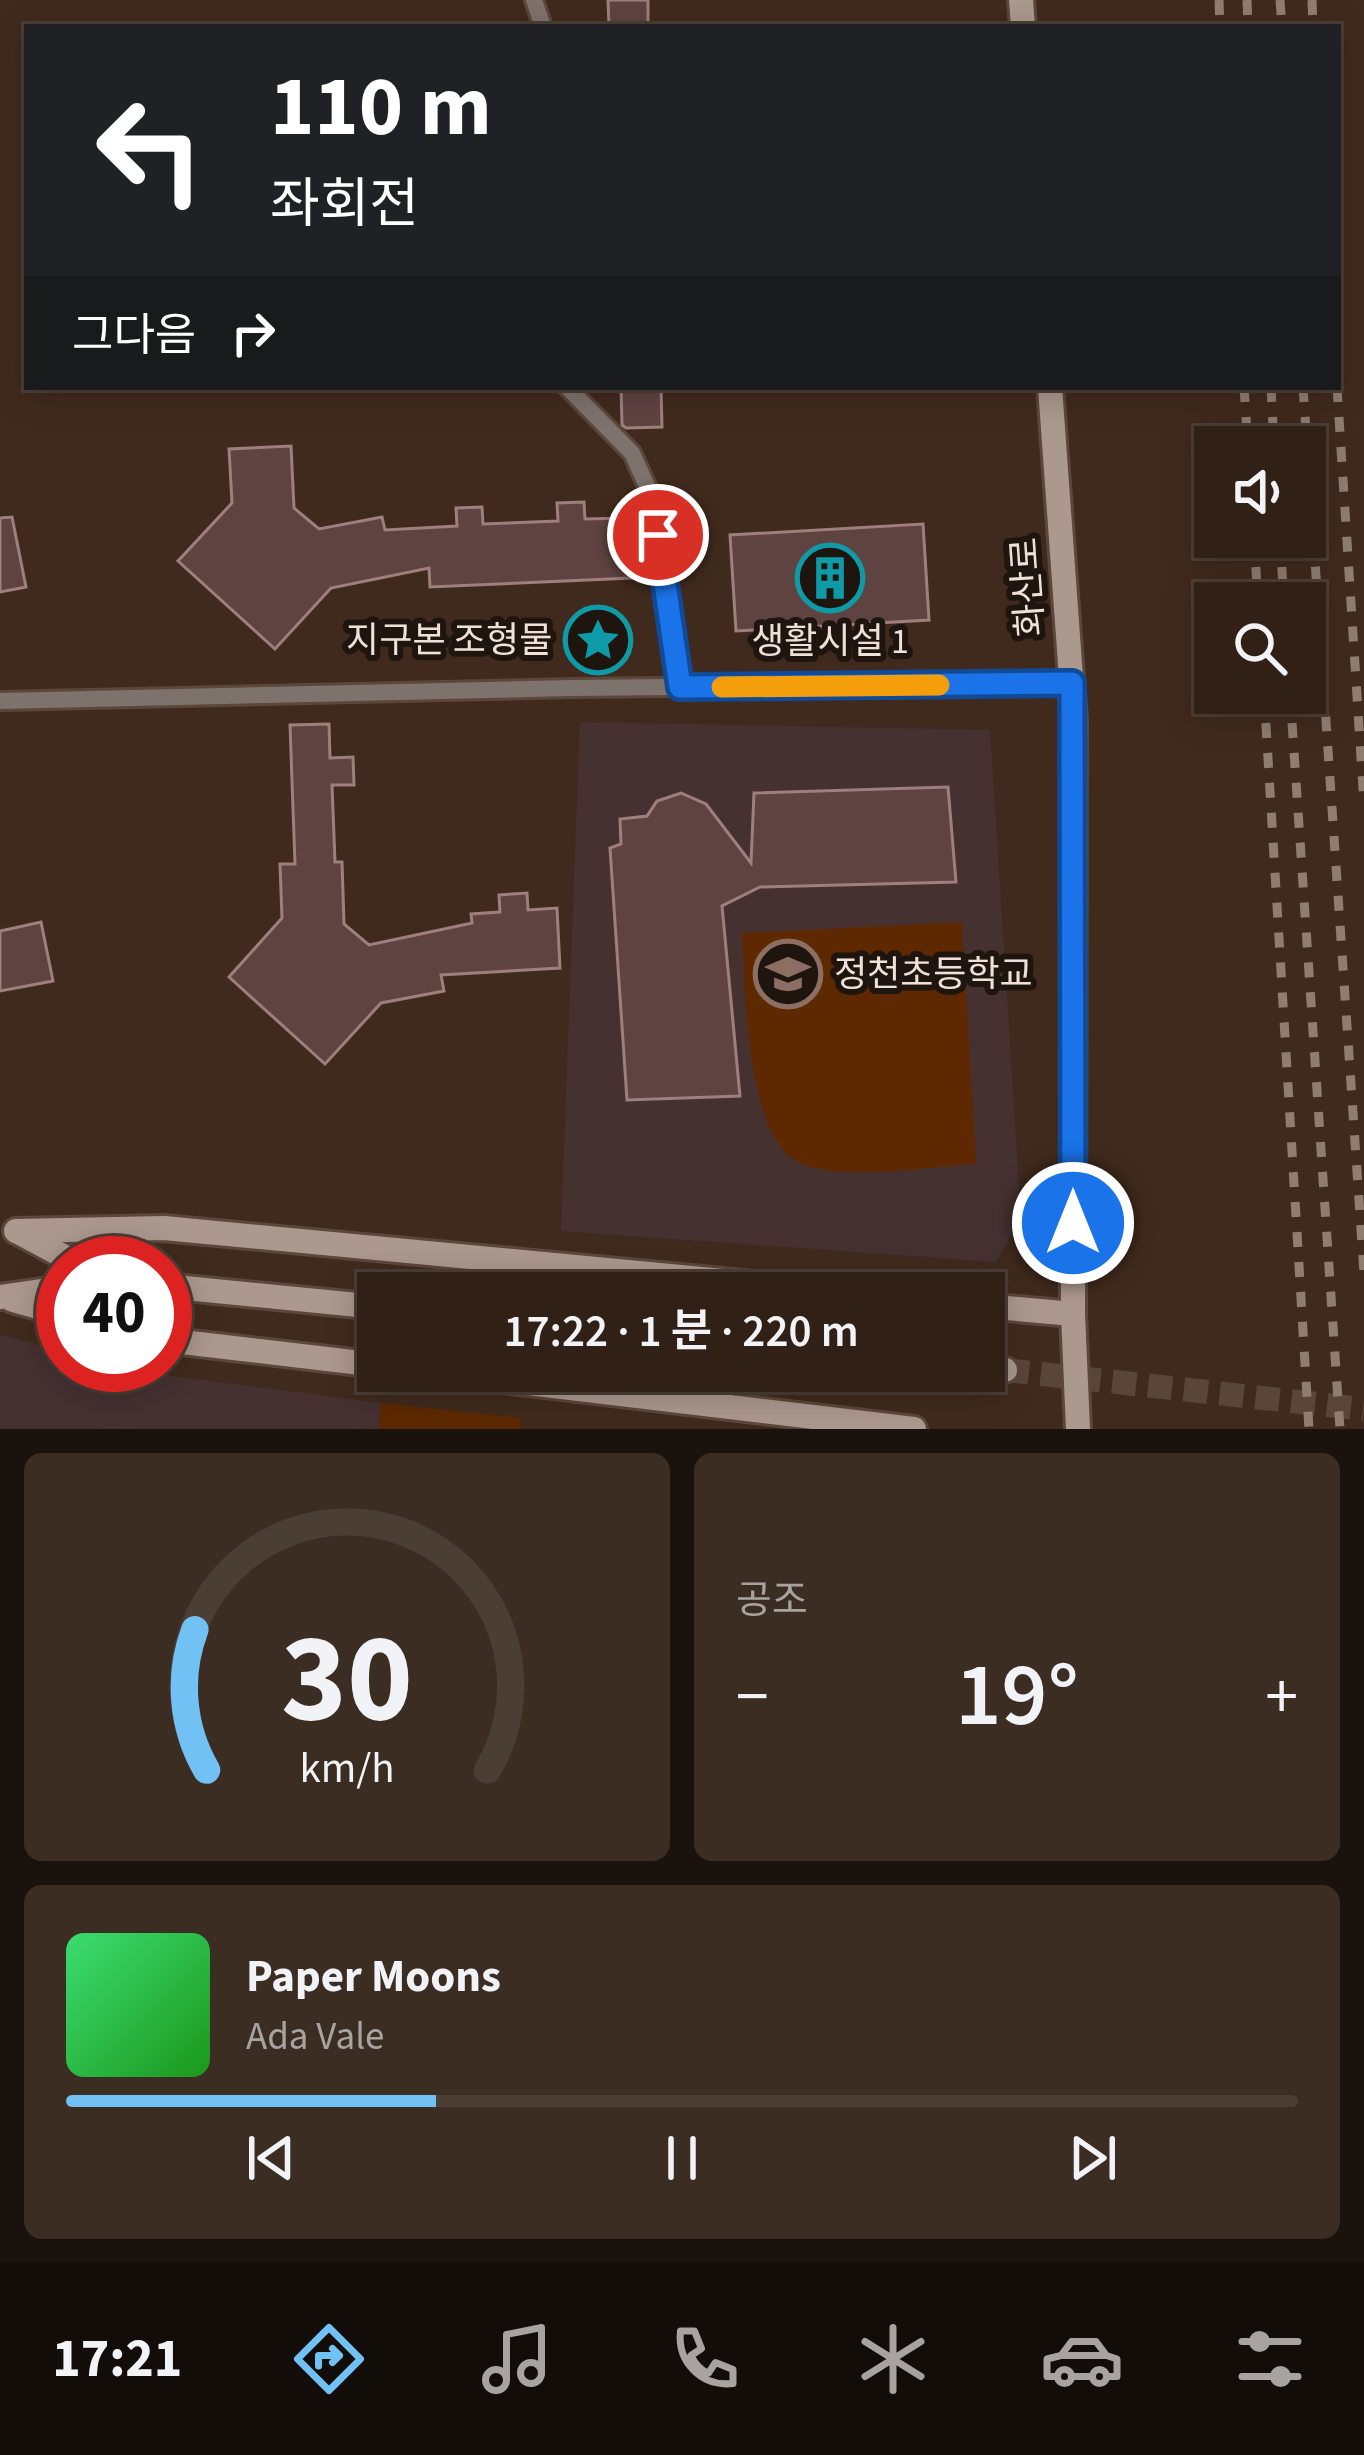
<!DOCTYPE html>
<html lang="ko">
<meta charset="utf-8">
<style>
:root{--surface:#302016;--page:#3c2d23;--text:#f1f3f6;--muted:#a8a3a1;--line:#4b3e35;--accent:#72c1f5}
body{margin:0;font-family:"Source Sans 3","Noto Sans KR",sans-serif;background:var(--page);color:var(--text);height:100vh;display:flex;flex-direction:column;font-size:45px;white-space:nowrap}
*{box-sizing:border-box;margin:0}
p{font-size:39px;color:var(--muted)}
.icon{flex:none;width:66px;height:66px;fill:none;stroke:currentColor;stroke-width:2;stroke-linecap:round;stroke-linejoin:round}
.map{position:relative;height:1429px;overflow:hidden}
.side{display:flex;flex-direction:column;gap:24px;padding:24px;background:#1a120c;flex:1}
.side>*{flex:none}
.banner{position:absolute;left:24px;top:24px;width:1317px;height:366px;border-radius:0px;box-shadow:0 6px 30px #0003,0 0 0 3px var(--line);background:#202124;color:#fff;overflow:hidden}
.tools{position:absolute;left:1194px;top:426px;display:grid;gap:24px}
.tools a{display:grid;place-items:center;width:132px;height:132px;border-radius:0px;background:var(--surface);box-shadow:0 6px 30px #0003,0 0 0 3px var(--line);font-size:60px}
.speed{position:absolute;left:36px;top:1236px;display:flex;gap:24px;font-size:60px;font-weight:700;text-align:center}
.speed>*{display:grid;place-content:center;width:156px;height:156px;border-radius:50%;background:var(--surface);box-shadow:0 6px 30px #0003,0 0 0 3px var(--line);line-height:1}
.speed .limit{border:18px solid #d22;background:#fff;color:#111}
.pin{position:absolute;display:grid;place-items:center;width:102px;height:102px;color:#fff;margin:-51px;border:6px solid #fff;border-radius:50%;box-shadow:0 3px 12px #0007}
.me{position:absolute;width:132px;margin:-66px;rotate:0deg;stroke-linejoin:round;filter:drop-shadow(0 0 9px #0008)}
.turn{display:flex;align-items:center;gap:42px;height:252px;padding:0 48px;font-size:54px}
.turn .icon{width:156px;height:156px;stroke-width:2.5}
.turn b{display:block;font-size:84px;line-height:102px}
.then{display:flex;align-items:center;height:114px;padding:0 48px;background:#0003;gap:24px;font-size:45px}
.big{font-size:90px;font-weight:600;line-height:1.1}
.side .widget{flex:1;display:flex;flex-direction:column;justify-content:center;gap:18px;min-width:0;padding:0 42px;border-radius:18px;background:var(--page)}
.side .dial{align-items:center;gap:0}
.dial svg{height:312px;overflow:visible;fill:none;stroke:var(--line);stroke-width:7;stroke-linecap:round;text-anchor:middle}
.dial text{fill:var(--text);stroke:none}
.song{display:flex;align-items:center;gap:36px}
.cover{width:144px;height:144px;border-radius:18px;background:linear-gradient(135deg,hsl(140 70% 55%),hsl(120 70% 35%))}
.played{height:12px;border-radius:6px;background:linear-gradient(90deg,var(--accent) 30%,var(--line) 30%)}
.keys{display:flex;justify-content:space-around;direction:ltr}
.heat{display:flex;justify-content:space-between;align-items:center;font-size:66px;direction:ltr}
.side .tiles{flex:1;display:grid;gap:24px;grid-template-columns:1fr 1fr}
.widget:last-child{grid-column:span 2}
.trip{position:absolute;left:357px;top:1272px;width:648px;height:120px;border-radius:0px;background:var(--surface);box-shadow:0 6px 30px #0003,0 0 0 3px var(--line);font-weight:600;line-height:120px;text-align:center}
.tabs{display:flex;height:192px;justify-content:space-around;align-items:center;background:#130d09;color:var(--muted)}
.tabs .icon{width:84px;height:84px}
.tabs .selected{color:var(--accent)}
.tabs b{font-size:54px;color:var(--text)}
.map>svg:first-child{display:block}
</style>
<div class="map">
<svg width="1364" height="1429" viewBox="0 0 1364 1429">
<rect width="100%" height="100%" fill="#402a1d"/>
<g fill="#463131">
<path d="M 580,722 L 990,730 L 1021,1219 L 996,1262 L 561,1231 Z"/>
<path d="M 0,1335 L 63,1351 L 63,1365 L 119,1365 L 156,1374 L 381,1403 L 379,1429 L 0,1429 Z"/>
</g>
<g fill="#5e2900">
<path d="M 962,922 L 976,1164 C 926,1167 855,1180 807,1166 C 743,1147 747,989 741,933 Z"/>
<path d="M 381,1403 L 521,1418 L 520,1429 L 379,1429 Z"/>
</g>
<g fill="#5f4341" stroke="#9f7f7d" stroke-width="3">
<path d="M 608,0 L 648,0 L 648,27 L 609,27 Z"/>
<path d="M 621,387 L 661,387 L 662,427 L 626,428 L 622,425 Z"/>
<path d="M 291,446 L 294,508 L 319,529 L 382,517 L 385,530 L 457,526 L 456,508 L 482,507 L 483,524 L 558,521 L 557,503 L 584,502 L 585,519 L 628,518 L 631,578 L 430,587 L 429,568 L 331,588 L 275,649 L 178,561 L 232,503 L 229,449 Z"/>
<path d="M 12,517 L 26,587 L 0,592 L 0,518 Z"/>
<path d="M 923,524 L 929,620 L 736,631 L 730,535 Z"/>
<path d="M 329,724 L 330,758 L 353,757 L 354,785 L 332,785 L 335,862 L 342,862 L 344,924 L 369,945 L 472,923 L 471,914 L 500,912 L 499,895 L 527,893 L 528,910 L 557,908 L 560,968 L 441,975 L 444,991 L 381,1003 L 325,1064 L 229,977 L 282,918 L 280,864 L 295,864 L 290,725 Z"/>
<path d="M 948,787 L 956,882 L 760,887 L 722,906 L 740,1096 L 627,1100 L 610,848 L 621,844 L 620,819 L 647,816 L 657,801 L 681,793 L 706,804 L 751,863 L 754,793 Z"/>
<path d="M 41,922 L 53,981 L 0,991 L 0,931 Z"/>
</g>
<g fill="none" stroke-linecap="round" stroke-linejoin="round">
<path stroke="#5a4539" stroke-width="24" stroke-dasharray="24 12" stroke-linecap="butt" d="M 1005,1370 L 1364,1409"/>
<defs>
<g id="lane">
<path d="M 534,0 L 543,27"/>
<path d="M 567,387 L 632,453 L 652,497 L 680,687"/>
<path d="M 0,701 L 572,688 L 1072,683"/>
</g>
<g id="secondary">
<path d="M 1021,0 L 1023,27"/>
<path d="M 1050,387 L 1074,719 L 1073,1314 L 1078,1429"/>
<path d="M 16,1231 L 164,1228 L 850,1293"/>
<path d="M 20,1233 L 76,1263"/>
<path d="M 165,1286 L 378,1307"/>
<path d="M 0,1297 L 63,1288"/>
<path d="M 13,1300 L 63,1314"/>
<path d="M 984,1306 L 1073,1314"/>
<path d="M 165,1340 L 378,1365"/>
<path d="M 984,1368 L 1005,1370"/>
<path d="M 426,1371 L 914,1429"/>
</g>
</defs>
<use href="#lane" stroke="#5c473b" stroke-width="22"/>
<use href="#secondary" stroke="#5c473b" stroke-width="30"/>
<use href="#lane" stroke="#7e736c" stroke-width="16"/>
<use href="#secondary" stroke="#ab988e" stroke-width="24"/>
<g stroke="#8f7d72" stroke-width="9" stroke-dasharray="15 15" stroke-linecap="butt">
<path d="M 1219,0 L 1220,27"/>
<path d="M 1247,0 L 1248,27"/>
<path d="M 1280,0 L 1282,27"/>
<path d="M 1312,0 L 1313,27"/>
<path d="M 1244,387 L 1248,447"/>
<path d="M 1271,387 L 1274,447"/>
<path d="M 1303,387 L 1364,1273"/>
<path d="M 1337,387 L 1364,804"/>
<path d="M 1254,537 L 1258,603"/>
<path d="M 1280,537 L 1284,603"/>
<path d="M 1264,693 L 1309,1429"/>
<path d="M 1290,693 L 1340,1429"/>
</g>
</g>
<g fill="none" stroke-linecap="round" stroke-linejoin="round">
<defs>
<path id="route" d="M 658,535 L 680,687 L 1072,683 L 1073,1223"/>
</defs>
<use href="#route" stroke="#114b97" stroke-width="30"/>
<use href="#route" stroke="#1a73e8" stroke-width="21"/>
<path stroke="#f59e0b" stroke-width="21" d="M 722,687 L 939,685"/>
</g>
<defs>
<symbol id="building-ring" viewBox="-11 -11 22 22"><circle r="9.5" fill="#1f150f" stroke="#0f9aa8" stroke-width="1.5"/><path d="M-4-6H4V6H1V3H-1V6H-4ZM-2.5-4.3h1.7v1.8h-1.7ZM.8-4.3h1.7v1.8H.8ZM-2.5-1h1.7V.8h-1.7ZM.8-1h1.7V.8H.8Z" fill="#0f9aa8"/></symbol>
<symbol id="sight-ring" viewBox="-11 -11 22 22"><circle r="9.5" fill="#1f150f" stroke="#0f9aa8" stroke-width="1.5"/><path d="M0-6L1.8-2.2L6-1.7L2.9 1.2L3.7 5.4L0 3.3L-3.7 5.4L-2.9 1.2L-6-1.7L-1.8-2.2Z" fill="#0f9aa8"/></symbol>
<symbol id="school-ring" viewBox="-11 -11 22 22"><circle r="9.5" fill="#1f150f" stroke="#8d6e63" stroke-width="1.5"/><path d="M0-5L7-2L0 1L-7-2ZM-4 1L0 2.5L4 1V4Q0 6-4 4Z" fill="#8d6e63"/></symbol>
</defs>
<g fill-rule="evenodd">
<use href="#building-ring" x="792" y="540" width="76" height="76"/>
<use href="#sight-ring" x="560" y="602" width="76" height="76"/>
<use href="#school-ring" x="750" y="936" width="76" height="76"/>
</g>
<g text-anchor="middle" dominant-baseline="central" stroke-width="12" stroke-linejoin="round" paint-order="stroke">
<g font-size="36" fill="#efe1d8" stroke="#1f150f">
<text transform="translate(1028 587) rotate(-94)">화산로</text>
</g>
<g font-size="36" fill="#efe1d8" stroke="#1f150f" text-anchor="end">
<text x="552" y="640">지구본 조형물</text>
<text x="830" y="641" text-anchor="middle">생활시설 1</text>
<text x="834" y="974" text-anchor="start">정천초등학교</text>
</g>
</g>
</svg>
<div class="tools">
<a><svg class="icon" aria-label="sound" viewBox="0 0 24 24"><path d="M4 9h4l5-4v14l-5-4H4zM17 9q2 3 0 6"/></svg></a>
<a><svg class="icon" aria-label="search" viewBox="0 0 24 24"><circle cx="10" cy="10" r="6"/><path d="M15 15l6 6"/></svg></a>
</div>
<div class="speed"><div class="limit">40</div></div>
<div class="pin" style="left:658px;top:535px;background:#d93025"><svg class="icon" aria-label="arrive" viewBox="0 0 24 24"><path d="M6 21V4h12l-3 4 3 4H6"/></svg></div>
<svg class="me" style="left:1073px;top:1223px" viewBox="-20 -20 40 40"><circle r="17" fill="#1a73e8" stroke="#fff" stroke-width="3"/><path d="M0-11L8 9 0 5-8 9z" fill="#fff"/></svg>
<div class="trip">17:22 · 1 분 · 220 m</div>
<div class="banner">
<div class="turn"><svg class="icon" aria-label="left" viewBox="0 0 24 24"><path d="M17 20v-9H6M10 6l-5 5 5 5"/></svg><div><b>110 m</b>좌회전</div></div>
<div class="then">그다음<svg class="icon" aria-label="right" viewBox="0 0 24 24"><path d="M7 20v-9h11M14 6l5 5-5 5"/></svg></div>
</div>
</div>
<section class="side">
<div class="tiles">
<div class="widget dial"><svg viewBox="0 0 100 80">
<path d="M14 69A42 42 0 1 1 86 69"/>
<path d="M14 69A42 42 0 0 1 11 33" stroke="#72c1f5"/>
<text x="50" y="56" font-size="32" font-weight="700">30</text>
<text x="50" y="72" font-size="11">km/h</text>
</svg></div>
<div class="widget"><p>공조</p>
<div class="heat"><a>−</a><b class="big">19°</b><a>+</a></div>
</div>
<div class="widget">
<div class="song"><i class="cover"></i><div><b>Paper Moons</b><p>Ada Vale</p></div></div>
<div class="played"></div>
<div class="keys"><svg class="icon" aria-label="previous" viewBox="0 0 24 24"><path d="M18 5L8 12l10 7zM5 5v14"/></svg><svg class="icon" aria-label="pause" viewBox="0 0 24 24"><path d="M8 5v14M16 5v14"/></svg><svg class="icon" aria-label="next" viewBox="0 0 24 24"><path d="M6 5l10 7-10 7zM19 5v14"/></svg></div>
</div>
</div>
</section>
<nav class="tabs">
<b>17:21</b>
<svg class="icon selected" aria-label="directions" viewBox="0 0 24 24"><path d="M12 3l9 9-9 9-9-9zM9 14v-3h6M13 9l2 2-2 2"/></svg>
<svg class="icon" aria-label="music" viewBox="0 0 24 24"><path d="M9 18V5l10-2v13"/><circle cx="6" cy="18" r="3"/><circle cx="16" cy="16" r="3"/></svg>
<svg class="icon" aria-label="phone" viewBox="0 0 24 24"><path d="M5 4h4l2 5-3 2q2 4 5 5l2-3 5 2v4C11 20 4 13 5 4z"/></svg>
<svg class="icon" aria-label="climate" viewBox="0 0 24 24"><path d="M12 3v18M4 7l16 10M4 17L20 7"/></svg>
<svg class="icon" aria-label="car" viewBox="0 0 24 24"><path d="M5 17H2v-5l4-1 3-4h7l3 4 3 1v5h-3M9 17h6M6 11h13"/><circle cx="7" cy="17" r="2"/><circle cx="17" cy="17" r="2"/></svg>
<svg class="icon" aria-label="filters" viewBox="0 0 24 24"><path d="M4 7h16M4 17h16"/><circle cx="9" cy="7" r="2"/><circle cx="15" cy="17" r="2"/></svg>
</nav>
